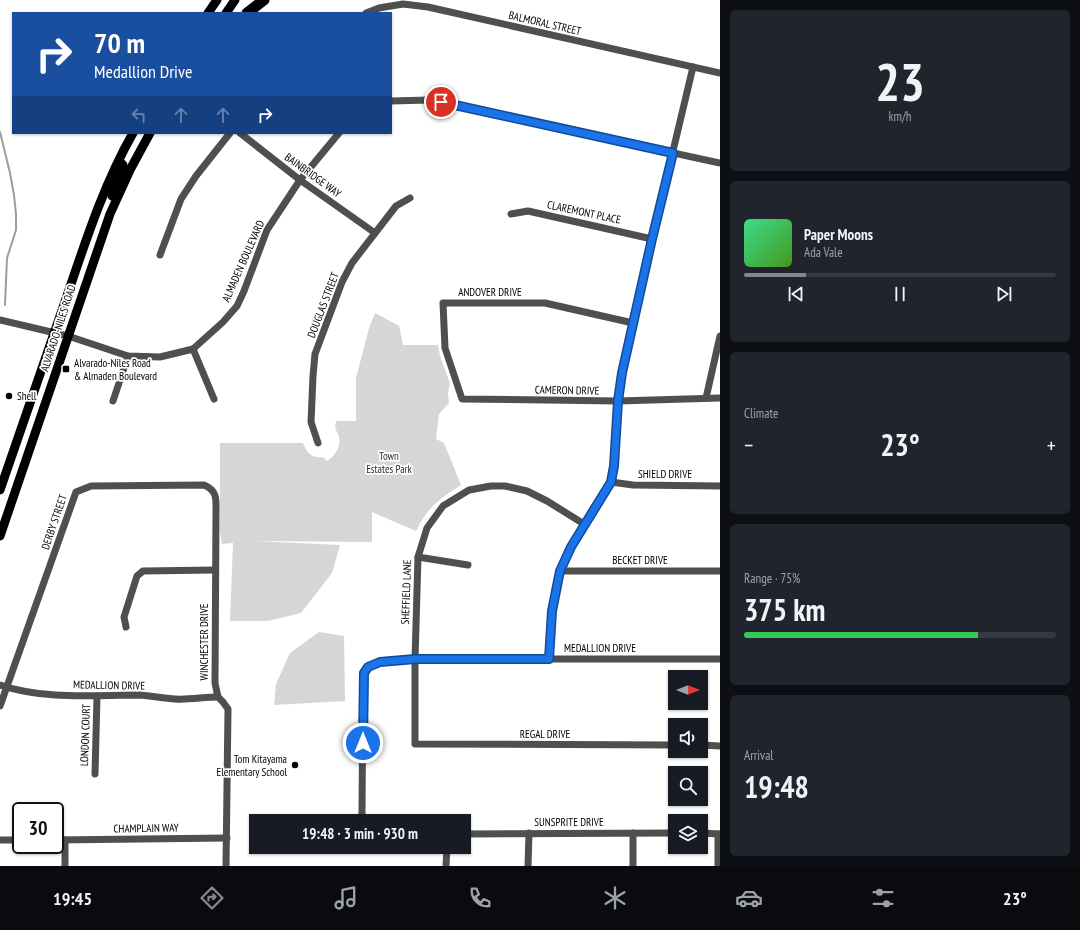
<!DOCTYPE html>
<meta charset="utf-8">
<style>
:root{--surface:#171b24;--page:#20242c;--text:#f1f3f6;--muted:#9ea1a6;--line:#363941;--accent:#858687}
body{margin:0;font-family:"PT Sans Narrow",sans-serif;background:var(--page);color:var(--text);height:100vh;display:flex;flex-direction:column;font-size:15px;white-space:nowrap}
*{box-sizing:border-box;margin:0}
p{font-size:13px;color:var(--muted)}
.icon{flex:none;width:22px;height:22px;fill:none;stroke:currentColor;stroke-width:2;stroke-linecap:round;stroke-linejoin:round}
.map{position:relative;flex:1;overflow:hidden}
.panel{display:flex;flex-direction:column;gap:10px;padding:10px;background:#0d0f14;width:360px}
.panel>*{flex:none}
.hud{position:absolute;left:12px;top:12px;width:380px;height:122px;border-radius:0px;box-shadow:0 1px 3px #0004;background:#1a4fa0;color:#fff;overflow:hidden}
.needle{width:26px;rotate:90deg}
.controls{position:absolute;left:668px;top:670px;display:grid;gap:8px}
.controls a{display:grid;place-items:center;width:40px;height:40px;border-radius:0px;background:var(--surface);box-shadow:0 1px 3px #0004;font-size:20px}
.speed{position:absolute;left:12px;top:802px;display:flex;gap:8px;font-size:20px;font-weight:700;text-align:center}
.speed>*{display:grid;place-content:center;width:52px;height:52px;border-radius:50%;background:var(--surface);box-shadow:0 1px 3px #0004;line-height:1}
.speed .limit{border:2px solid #111;border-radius:6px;background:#fff;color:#111}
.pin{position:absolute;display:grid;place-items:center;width:34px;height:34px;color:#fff;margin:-17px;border:2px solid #fff;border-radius:50%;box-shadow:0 1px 4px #0007}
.me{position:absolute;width:44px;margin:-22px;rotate:0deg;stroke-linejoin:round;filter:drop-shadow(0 0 3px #0008)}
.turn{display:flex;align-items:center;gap:14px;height:84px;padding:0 16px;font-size:18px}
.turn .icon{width:52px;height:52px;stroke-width:2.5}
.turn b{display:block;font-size:28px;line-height:34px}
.lanes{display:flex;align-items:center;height:38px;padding:0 16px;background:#0003;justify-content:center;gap:20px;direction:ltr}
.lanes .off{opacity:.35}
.big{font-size:30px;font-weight:600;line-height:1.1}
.panel .tile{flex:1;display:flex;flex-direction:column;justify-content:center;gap:6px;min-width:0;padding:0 14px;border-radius:6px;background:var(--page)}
.panel .dial{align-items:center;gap:0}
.dial b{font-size:52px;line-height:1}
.song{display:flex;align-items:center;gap:12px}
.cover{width:48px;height:48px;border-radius:6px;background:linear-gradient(135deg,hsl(150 70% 55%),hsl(100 70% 35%))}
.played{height:4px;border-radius:2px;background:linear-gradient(90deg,var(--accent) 20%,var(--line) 20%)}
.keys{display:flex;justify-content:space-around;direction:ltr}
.heat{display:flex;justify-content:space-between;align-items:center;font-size:22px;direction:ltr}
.charge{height:6px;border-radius:3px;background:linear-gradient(90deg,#34c759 75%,var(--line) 0)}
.trip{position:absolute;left:249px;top:814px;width:222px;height:40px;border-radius:0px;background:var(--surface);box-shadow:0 1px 3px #0004;font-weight:600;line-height:40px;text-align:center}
.menu{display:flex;height:64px;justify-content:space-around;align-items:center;background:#090b0e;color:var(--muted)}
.menu .icon{width:28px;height:28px}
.menu .current{color:var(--accent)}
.menu b{font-size:18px;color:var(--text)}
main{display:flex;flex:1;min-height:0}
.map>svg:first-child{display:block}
</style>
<main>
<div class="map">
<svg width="720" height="866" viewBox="0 0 720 866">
<rect width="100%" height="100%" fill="#fff"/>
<g fill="#d6d6d6">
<path d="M 375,313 L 399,326 L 403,345 L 438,345 L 440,356 L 450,383 L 448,393 L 449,403 L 439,414 L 436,439 L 444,443 L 461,485 C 439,499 428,507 416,531 L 372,512 L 372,542 L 253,541 L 340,545 L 332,573 L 301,613 L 268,621 L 230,621 L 233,543 L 222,544 L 220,533 L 220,443 L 303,443 C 307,453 311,458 323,457 L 327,461 C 335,456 341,447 339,437 C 337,429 334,432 336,421 L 356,421 L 356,378 L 369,328 Z"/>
<path d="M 319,632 L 344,636 L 345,701 L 274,705 L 276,684 L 290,653 Z"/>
</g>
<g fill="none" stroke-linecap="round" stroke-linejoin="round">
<path stroke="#9d9d9d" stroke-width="2" d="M 0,132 L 10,173 L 14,195 L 16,214 L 16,230 L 7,258 L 5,305"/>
<g stroke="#4f4f4f" stroke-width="7">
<path d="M 366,13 L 379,8 L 403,4 L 428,7 L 720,73"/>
<path d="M 391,101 L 429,100 L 720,163"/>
<path d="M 240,133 L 300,180 L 375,233"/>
<path d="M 511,214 L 528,211 L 652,239"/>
<path d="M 160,255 L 181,199 L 196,176 L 230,133"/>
<path d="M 0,320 L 68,336 L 128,356 L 160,357 L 193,349 L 223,322 L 237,306 L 244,291 L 267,230 L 300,180 L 339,133"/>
<path d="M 633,323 L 545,303 L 443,303 L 445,348 L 462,399 L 618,401 L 720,398"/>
<path d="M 193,349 L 214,399"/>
<path d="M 706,398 L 720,336"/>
<path d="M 113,401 L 128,356"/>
<path d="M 318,443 L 311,422 L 313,376 L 315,354 L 342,282 L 352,263 L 396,206 L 410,198"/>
<path d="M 611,482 L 633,485 L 720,486"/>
<path d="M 584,524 L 547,501 L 527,491 L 505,486 L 491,486 L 469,490 L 443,506 L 427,528 L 418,557 L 415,659 L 415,744 L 675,745"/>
<path d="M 418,557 L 468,565"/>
<path d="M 560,571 L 720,571"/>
<path d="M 126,627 L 124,617 L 137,576 L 143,571 L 215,570"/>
<path d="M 549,659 L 552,611 L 560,571 L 571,547 L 584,524 L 611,482 L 614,466 L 618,401 L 622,373 L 652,239 L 693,67"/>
<path d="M 0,685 C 45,700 93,695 139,695 C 151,696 163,698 175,699 C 189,700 204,697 218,697"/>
<path d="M 0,706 L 76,492 L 91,486 L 204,485 C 218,491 216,500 216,513 L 215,683 L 218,697 L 223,702 L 228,709 L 226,866"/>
<path d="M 701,745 L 720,746"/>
<path d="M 95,774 L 97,696"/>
<path d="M 363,821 L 362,813 L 363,673 C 365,670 367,667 370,666 C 382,659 402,660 415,659 L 720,659"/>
<path d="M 701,833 L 720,834"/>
<path d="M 464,834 L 675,833"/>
<path d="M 0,840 L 21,840"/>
<path d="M 55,840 L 227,838"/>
<path d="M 65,840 L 65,866"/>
<path d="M 446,866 L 447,847"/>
<path d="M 528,866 L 529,833"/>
<path d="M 633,866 L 633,833"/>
<path d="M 718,866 L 718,834"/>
</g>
<g stroke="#000" stroke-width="9">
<path d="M 208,13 L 217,0"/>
<path d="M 226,13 L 235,0"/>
<path d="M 112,196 L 123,167 L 123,165 L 119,161"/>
<path d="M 0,490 C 23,424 46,357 69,290 C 87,237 105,182 133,133"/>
<path d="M 0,536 L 110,214 L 131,168 L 150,133"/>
</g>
<path stroke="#000" stroke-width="11" d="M 247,13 L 264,0"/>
</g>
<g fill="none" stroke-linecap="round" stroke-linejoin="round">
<defs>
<path id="route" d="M 363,743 L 364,673 L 368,667 L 380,662 L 415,659 L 549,659 L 552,611 L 560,571 L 571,547 L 611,482 L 614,466 L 618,401 L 622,373 L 652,239 L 673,153 L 441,102"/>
</defs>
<use href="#route" stroke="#114b97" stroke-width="10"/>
<use href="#route" stroke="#1a73e8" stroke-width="7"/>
</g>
<g fill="#000" stroke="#fff" stroke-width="1.5">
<rect x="62" y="365" width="8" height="8" rx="2"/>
<circle cx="9" cy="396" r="4"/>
<circle cx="295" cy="765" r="4"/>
</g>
<g text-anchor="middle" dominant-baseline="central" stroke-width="3.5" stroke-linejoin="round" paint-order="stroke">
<g font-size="11" fill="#000" stroke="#fff">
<text transform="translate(545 23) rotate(13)">BALMORAL STREET</text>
<text transform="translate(313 175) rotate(36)">BAINBRIDGE WAY</text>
<text transform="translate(584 212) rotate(12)">CLAREMONT PLACE</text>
<text transform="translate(243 261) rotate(-66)">ALMADEN BOULEVARD</text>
<text x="490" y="292">ANDOVER DRIVE</text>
<text transform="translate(323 305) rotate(-69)">DOUGLAS STREET</text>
<text transform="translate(58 328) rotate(-72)">ALVARADO-NILES ROAD</text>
<text transform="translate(567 390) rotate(1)">CAMERON DRIVE</text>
<text x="665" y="474">SHIELD DRIVE</text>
<text transform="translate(54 522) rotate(-71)">DERBY STREET</text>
<text x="640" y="560">BECKET DRIVE</text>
<text transform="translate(406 592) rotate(-88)">SHEFFIELD LANE</text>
<text transform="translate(204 642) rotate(-90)">WINCHESTER DRIVE</text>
<text x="600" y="648">MEDALLION DRIVE</text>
<text transform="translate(109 685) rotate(1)">MEDALLION DRIVE</text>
<text x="545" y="734">REGAL DRIVE</text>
<text transform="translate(85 735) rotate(-88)">LONDON COURT</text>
<text x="569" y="822">SUNSPRITE DRIVE</text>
<text transform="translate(146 828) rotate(-1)">CHAMPLAIN WAY</text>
</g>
<g font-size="11" fill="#000" stroke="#fff" text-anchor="start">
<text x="74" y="363">Alvarado-Niles Road<tspan x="74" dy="13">&amp; Almaden Boulevard</tspan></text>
<text x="17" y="396">Shell</text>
<text x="287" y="759" text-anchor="end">Tom Kitayama<tspan x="287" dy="13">Elementary School</tspan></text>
</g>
<g font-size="11" fill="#2d2d2d" stroke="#fff">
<text x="389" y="456">Town<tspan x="389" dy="13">Estates Park</tspan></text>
</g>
</g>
</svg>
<div class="controls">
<a><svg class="needle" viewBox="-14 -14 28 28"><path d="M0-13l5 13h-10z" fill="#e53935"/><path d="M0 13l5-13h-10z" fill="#9ea1a6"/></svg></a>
<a><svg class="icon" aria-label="sound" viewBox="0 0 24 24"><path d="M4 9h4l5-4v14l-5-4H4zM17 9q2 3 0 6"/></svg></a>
<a><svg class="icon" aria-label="search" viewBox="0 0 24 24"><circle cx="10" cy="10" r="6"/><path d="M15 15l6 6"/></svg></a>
<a><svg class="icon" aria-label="layers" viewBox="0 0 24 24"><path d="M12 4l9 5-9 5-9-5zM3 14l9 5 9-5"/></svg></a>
</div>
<div class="speed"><div class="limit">30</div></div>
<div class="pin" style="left:441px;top:102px;background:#d93025"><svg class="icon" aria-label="arrive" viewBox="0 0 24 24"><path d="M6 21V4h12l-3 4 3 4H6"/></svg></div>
<svg class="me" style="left:363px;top:743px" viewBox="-20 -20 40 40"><circle r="17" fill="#1a73e8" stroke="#fff" stroke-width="3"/><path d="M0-11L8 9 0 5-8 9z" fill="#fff"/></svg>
<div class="trip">19:48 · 3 min · 930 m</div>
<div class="hud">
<div class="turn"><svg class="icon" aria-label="right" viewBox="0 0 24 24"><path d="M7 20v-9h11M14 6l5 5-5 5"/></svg><div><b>70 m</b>Medallion Drive</div></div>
<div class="lanes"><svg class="icon off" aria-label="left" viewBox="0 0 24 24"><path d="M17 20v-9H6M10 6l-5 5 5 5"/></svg><svg class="icon off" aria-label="ahead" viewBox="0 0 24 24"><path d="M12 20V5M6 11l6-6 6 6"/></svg><svg class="icon off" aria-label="ahead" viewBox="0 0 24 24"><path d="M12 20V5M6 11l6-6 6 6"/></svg><svg class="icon" aria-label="right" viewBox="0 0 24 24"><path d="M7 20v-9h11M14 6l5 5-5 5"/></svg></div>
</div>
</div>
<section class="panel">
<div class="tile dial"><b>23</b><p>km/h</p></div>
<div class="tile">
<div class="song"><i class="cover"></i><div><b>Paper Moons</b><p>Ada Vale</p></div></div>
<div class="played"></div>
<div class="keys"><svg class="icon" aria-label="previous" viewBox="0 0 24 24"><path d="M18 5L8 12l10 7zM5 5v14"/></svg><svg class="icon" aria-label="pause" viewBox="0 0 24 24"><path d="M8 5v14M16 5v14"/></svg><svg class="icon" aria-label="next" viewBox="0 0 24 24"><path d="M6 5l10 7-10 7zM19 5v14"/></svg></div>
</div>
<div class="tile"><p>Climate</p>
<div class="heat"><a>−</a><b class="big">23°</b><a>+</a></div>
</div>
<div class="tile"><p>Range · 75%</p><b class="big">375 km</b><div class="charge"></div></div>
<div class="tile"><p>Arrival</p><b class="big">19:48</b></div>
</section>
</main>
<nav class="menu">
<b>19:45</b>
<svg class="icon current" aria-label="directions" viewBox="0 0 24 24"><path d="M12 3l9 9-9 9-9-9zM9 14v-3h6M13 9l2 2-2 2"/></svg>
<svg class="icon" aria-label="music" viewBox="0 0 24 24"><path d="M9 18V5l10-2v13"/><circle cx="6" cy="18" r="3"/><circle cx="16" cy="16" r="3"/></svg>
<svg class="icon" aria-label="phone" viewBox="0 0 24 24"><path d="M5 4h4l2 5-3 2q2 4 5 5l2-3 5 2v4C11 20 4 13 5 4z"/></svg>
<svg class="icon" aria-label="climate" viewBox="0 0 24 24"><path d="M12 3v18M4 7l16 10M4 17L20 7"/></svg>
<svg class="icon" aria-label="car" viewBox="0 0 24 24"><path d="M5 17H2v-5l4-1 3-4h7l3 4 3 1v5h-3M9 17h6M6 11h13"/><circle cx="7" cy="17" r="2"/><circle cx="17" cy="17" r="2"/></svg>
<svg class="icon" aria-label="filters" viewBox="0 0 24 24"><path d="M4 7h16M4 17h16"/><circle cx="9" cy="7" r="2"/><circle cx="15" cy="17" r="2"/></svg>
<b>23°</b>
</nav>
